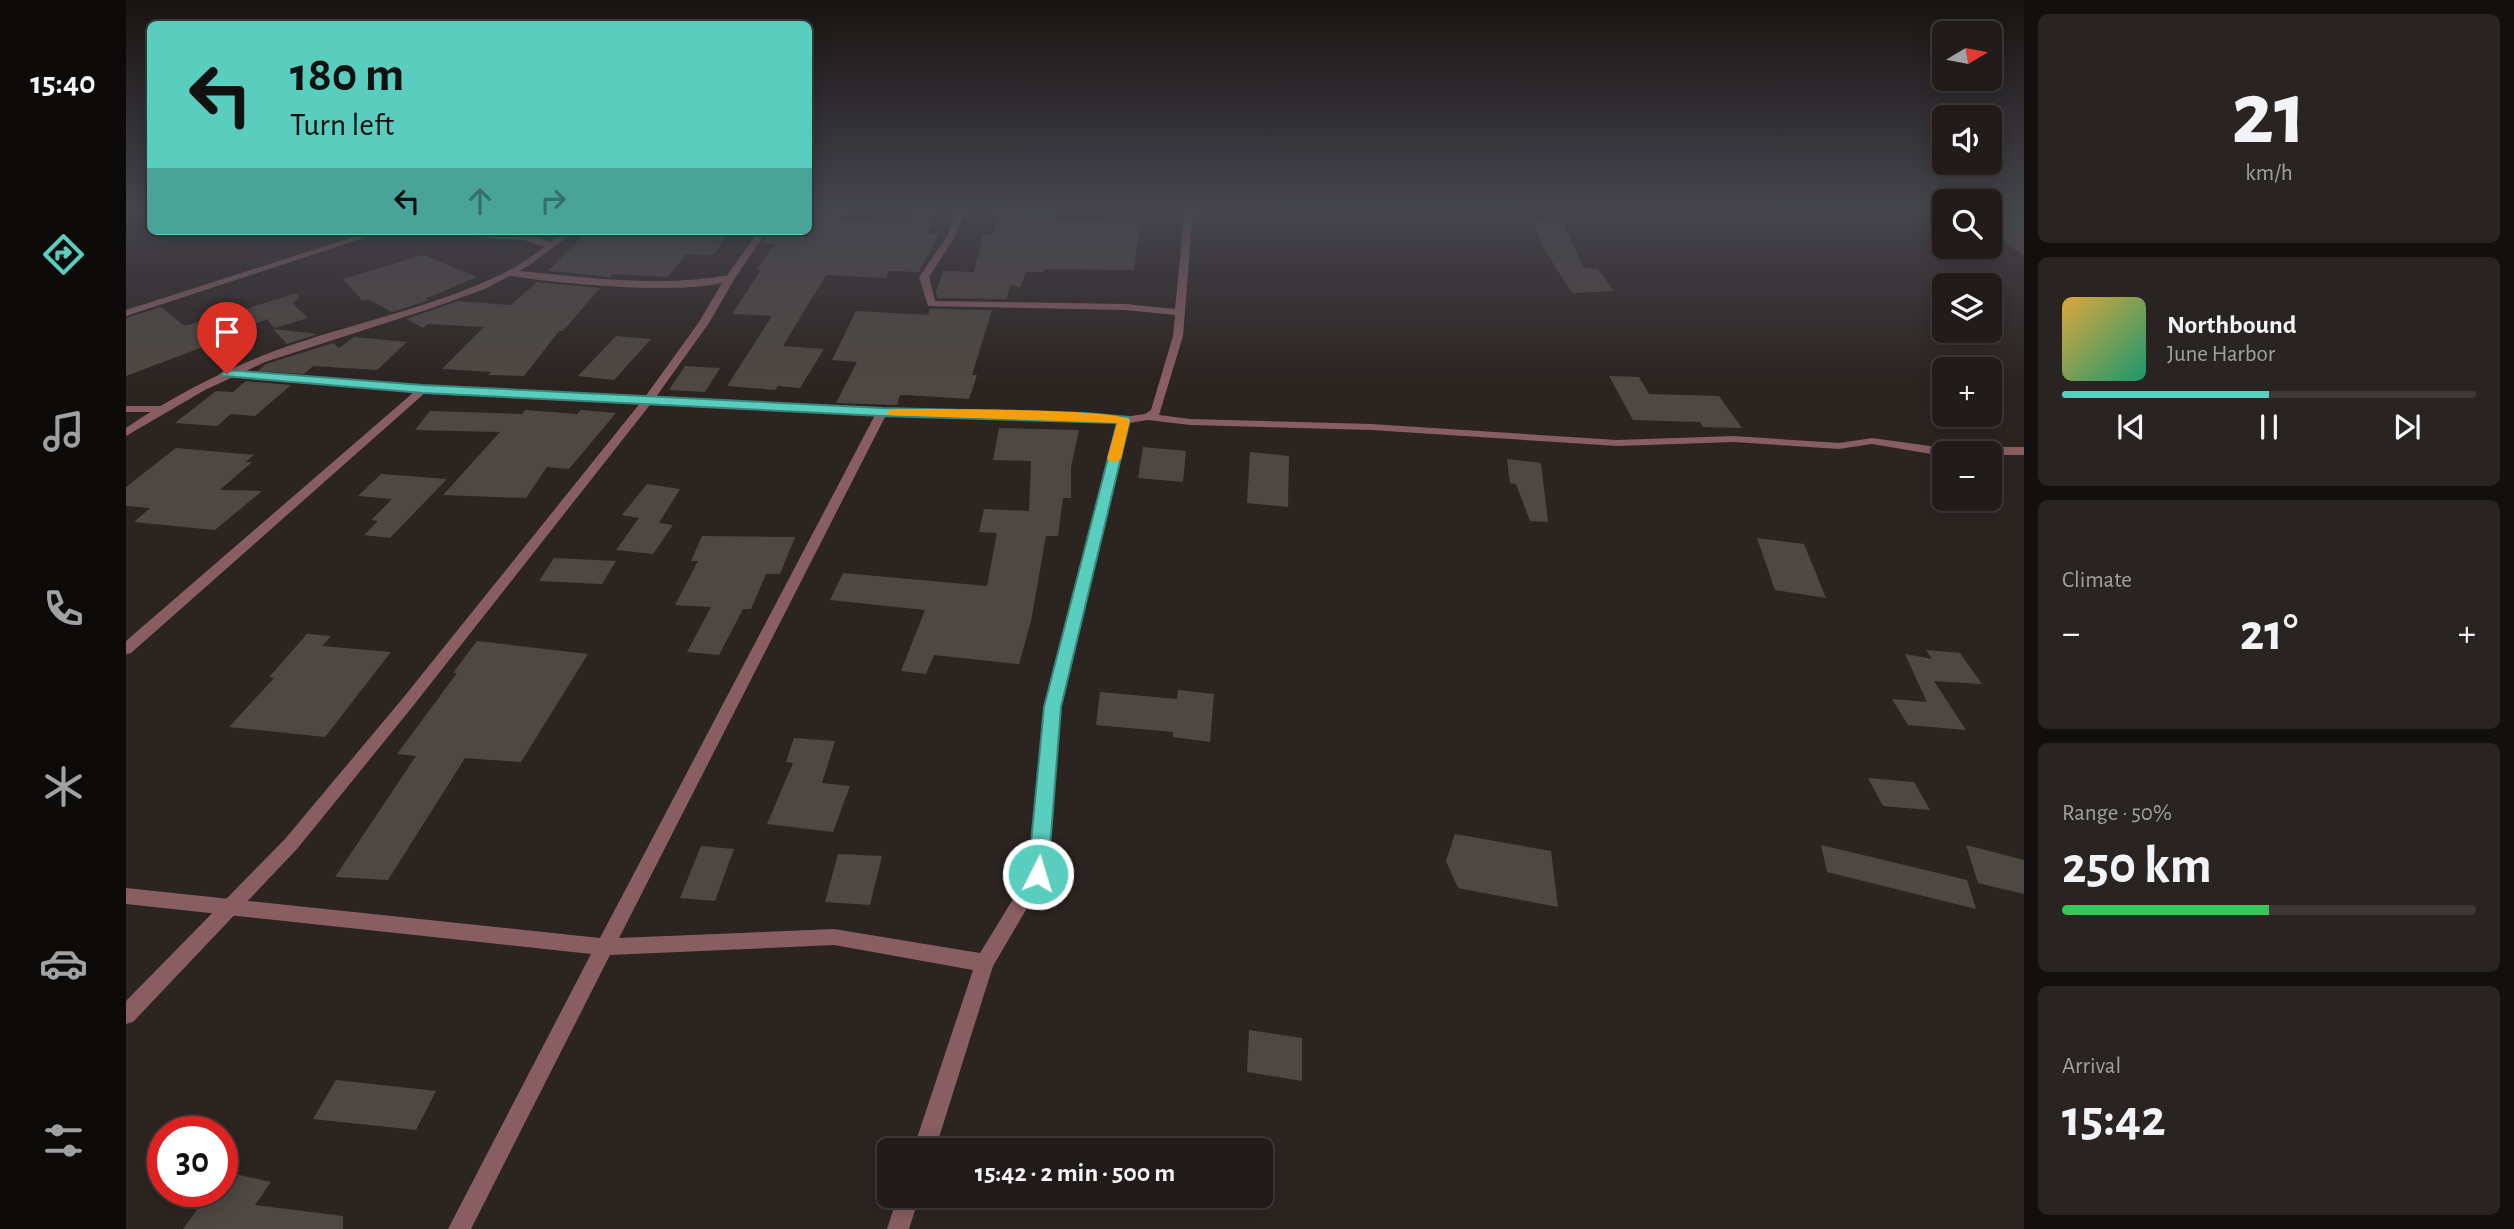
<!DOCTYPE html>
<meta charset="utf-8">
<style>
:root{--surface:#211b19;--page:#292422;--text:#f1f3f6;--muted:#a2a1a2;--line:#3e3938;--accent:#5acebe}
body{margin:0;font-family:"Alegreya Sans",sans-serif;background:var(--page);color:var(--text);height:100vh;display:flex;flex-direction:column;font-size:26px;white-space:nowrap}
*{box-sizing:border-box;margin:0}
p{font-size:23px;color:var(--muted)}
.icon{flex:none;width:38px;height:38px;fill:none;stroke:currentColor;stroke-width:2;stroke-linecap:round;stroke-linejoin:round}
.map{position:relative;flex:1;overflow:hidden}
.side{display:flex;flex-direction:column;gap:14px;padding:14px;background:#120f0e;width:490px}
.side>*{flex:none}
.hud{position:absolute;left:21px;top:21px;width:665px;height:214px;border-radius:10px;box-shadow:0 4px 18px #0003,0 0 0 2px var(--line);background:#5acebe;color:#111;overflow:hidden}
.needle{width:46px;rotate:80deg}
.tools{position:absolute;left:1806px;top:21px;display:grid;gap:14px}
.tools a{display:grid;place-items:center;width:70px;height:70px;border-radius:10px;background:var(--surface);box-shadow:0 4px 18px #0003,0 0 0 2px var(--line);font-size:35px}
.speed{position:absolute;left:21px;top:1116px;display:flex;gap:14px;font-size:35px;font-weight:700;text-align:center}
.speed>*{display:grid;place-content:center;width:91px;height:91px;border-radius:50%;background:var(--surface);box-shadow:0 4px 18px #0003,0 0 0 2px var(--line);line-height:1}
.speed .limit{border:10px solid #d22;background:#fff;color:#111}
.pin{position:absolute;display:grid;place-items:center;width:60px;height:60px;color:#fff;margin:-72px -30px;border-radius:50% 50% 50% 0;rotate:-45deg;box-shadow:0 0 7px #0007}
.pin .icon{rotate:45deg}
.me{position:absolute;width:77px;margin:-38px;rotate:5deg;stroke-linejoin:round;filter:drop-shadow(0 0 5px #0008)}
.turn{display:flex;align-items:center;gap:24px;height:147px;padding:0 28px;font-size:32px}
.turn .icon{width:91px;height:91px;stroke-width:2.5}
.turn b{display:block;font-size:49px;line-height:60px}
.lanes{display:flex;align-items:center;height:66px;padding:0 28px;background:#0003;justify-content:center;gap:35px;direction:ltr}
.lanes .off{opacity:.35}
.big{font-size:52px;font-weight:600;line-height:1.1}
.side .widget{flex:1;display:flex;flex-direction:column;justify-content:center;gap:10px;min-width:0;padding:0 24px;border-radius:10px;background:var(--page)}
.side .dial{align-items:center;gap:0}
.dial b{font-size:91px;line-height:1}
.song{display:flex;align-items:center;gap:21px}
.cover{width:84px;height:84px;border-radius:10px;background:linear-gradient(135deg,hsl(40 70% 55%),hsl(160 70% 35%))}
.played{height:7px;border-radius:4px;background:linear-gradient(90deg,var(--accent) 50%,var(--line) 50%)}
.keys{display:flex;justify-content:space-around;direction:ltr}
.heat{display:flex;justify-content:space-between;align-items:center;font-size:38px;direction:ltr}
.charge{height:10px;border-radius:5px;background:linear-gradient(90deg,#34c759 50%,var(--line) 0)}
.trip{position:absolute;left:751px;top:1138px;width:396px;height:70px;border-radius:10px;background:var(--surface);box-shadow:0 4px 18px #0003,0 0 0 2px var(--line);font-weight:600;line-height:70px;text-align:center}
main{display:flex;flex:1;min-height:0}
.menu{display:flex;flex-direction:column;width:126px;justify-content:space-around;align-items:center;background:#0d0b0a;color:var(--muted)}
.menu .icon{width:49px;height:49px}
.menu .selected{color:var(--accent)}
.menu b{font-size:32px;color:var(--text)}
.map>svg:first-child{display:block}
</style>
<main>
<nav class="menu">
<b>15:40</b>
<svg class="icon selected" aria-label="directions" viewBox="0 0 24 24"><path d="M12 3l9 9-9 9-9-9zM9 14v-3h6M13 9l2 2-2 2"/></svg>
<svg class="icon" aria-label="music" viewBox="0 0 24 24"><path d="M9 18V5l10-2v13"/><circle cx="6" cy="18" r="3"/><circle cx="16" cy="16" r="3"/></svg>
<svg class="icon" aria-label="phone" viewBox="0 0 24 24"><path d="M5 4h4l2 5-3 2q2 4 5 5l2-3 5 2v4C11 20 4 13 5 4z"/></svg>
<svg class="icon" aria-label="climate" viewBox="0 0 24 24"><path d="M12 3v18M4 7l16 10M4 17L20 7"/></svg>
<svg class="icon" aria-label="car" viewBox="0 0 24 24"><path d="M5 17H2v-5l4-1 3-4h7l3 4 3 1v5h-3M9 17h6M6 11h13"/><circle cx="7" cy="17" r="2"/><circle cx="17" cy="17" r="2"/></svg>
<svg class="icon" aria-label="filters" viewBox="0 0 24 24"><path d="M4 7h16M4 17h16"/><circle cx="9" cy="7" r="2"/><circle cx="15" cy="17" r="2"/></svg>
</nav>
<div class="map">
<svg width="1898" height="1229" viewBox="0 0 1898 1229">
<rect width="100%" height="100%" fill="#2c2421"/>
<g fill="#4e4842">
<path d="M 682,208 L 719,208 L 711,219 L 778,223 L 786,222 L 791,208 L 811,208 L 802,233 L 813,233 L 793,272 L 762,271 L 760,278 L 700,275 L 657,346 L 698,349 L 674,388 L 652,386 L 649,390 L 601,386 L 646,316 L 606,314 L 635,270 L 630,270 L 649,244 L 636,243 L 644,231 L 682,231 Z"/>
<path d="M 875,208 L 931,208 L 929,219 L 1014,223 L 1008,270 L 919,269 L 918,272 L 900,272 L 894,288 L 885,285 L 880,299 L 811,298 L 810,292 L 817,271 L 848,272 L 857,235 L 866,235 Z"/>
<path d="M 1864,215 L 1898,217 L 1898,256 L 1864,232 Z"/>
<path d="M 1408,221 L 1437,222 L 1457,267 L 1472,269 L 1488,291 L 1446,293 L 1417,247 Z"/>
<path d="M 469,231 L 511,231 L 602,236 L 587,255 L 560,254 L 542,277 L 486,274 L 484,277 L 422,271 L 460,233 Z"/>
<path d="M 297,255 L 351,277 L 299,299 L 304,300 L 266,312 L 242,299 L 237,301 L 217,279 Z"/>
<path d="M 411,282 L 474,288 L 437,331 L 433,331 L 398,376 L 362,375 L 365,372 L 316,369 L 358,327 L 302,324 L 297,328 L 280,319 L 332,301 L 385,305 Z"/>
<path d="M 171,293 L 173,298 L 166,303 L 182,318 L 148,328 L 141,319 L 93,338 L 95,340 L 0,376 L 0,318 L 35,307 L 59,326 L 110,309 L 113,311 Z"/>
<path d="M 804,309 L 866,310 L 846,375 L 851,375 L 843,399 L 780,395 L 774,395 L 771,405 L 710,403 L 731,362 L 706,360 L 730,311 L 802,315 Z"/>
<path d="M 147,329 L 192,334 L 161,344 Z"/>
<path d="M 490,336 L 525,339 L 488,380 L 452,376 Z"/>
<path d="M 228,337 L 281,342 L 251,370 L 187,366 L 178,374 L 132,371 L 140,364 L 207,343 L 213,348 Z"/>
<path d="M 559,366 L 594,368 L 579,392 L 543,390 Z"/>
<path d="M 1483,376 L 1513,377 L 1523,394 L 1593,396 L 1616,428 L 1577,427 L 1574,422 L 1507,420 Z"/>
<path d="M 120,381 L 165,385 L 129,416 L 105,414 L 91,426 L 49,423 L 90,391 L 107,392 Z"/>
<path d="M 399,410 L 451,414 L 455,410 L 490,413 L 443,469 L 421,467 L 400,498 L 317,495 L 374,432 L 289,430 L 304,411 L 396,414 Z"/>
<path d="M 873,428 L 953,430 L 945,467 L 945,498 L 937,498 L 932,536 L 920,536 L 905,621 L 893,664 L 808,655 L 800,674 L 775,671 L 799,610 L 704,600 L 717,573 L 861,586 L 871,533 L 853,532 L 858,509 L 903,511 L 905,461 L 867,460 Z"/>
<path d="M 1017,447 L 1060,451 L 1057,482 L 1012,478 Z"/>
<path d="M 50,448 L 128,455 L 119,462 L 126,462 L 94,490 L 136,491 L 89,530 L 8,522 L 24,508 L 0,506 L 0,487 Z"/>
<path d="M 1124,452 L 1163,456 L 1162,507 L 1121,503 Z"/>
<path d="M 1381,459 L 1415,463 L 1422,522 L 1404,521 L 1390,484 L 1384,483 Z"/>
<path d="M 255,474 L 321,479 L 264,538 L 238,535 L 252,521 L 245,520 L 266,499 L 232,496 Z"/>
<path d="M 521,484 L 554,489 L 533,523 L 547,525 L 527,554 L 490,550 L 513,518 L 496,515 Z"/>
<path d="M 576,536 L 669,537 L 654,574 L 640,574 L 625,609 L 617,609 L 593,655 L 561,652 L 585,607 L 549,605 L 572,561 L 565,561 Z"/>
<path d="M 1631,538 L 1678,544 L 1700,598 L 1649,590 Z"/>
<path d="M 428,558 L 490,561 L 476,584 L 413,581 Z"/>
<path d="M 181,634 L 205,636 L 196,646 L 265,652 L 199,737 L 103,727 L 148,678 L 143,677 Z"/>
<path d="M 351,641 L 462,654 L 395,762 L 339,758 L 262,880 L 209,877 L 290,756 L 271,754 L 331,673 L 327,673 Z"/>
<path d="M 1800,650 L 1834,653 L 1856,684 L 1808,681 L 1840,730 L 1782,725 L 1766,699 L 1801,702 L 1779,654 L 1806,659 Z"/>
<path d="M 1052,690 L 1088,694 L 1084,742 L 1047,737 L 1047,732 L 970,725 L 974,692 L 1051,699 Z"/>
<path d="M 668,738 L 709,741 L 696,783 L 724,786 L 707,832 L 641,824 L 667,763 L 660,762 Z"/>
<path d="M 1742,778 L 1788,782 L 1804,810 L 1757,806 Z"/>
<path d="M 1329,834 L 1425,851 L 1432,907 L 1332,888 L 1320,861 Z"/>
<path d="M 1695,845 L 1841,880 L 1850,909 L 1701,872 Z"/>
<path d="M 1840,845 L 1898,860 L 1898,894 L 1852,883 Z"/>
<path d="M 575,846 L 608,849 L 589,901 L 554,898 Z"/>
<path d="M 712,854 L 756,856 L 744,905 L 699,902 Z"/>
<path d="M 1123,1030 L 1176,1038 L 1176,1081 L 1121,1072 Z"/>
<path d="M 210,1080 L 310,1091 L 290,1130 L 187,1119 Z"/>
<path d="M 96,1171 L 145,1182 L 129,1205 L 217,1216 L 217,1229 L 57,1229 L 84,1192 L 96,1192 Z"/>
</g>
<g fill="none" stroke-linecap="round" stroke-linejoin="round">
<g fill="#895e62" fill-rule="evenodd">
<path d="M 831,208 L 839,208 L 830,235 L 803,277 L 809,301 L 999,304 L 1049,309 L 1059,208 L 1067,208 L 1057,336 L 1033,415 L 1064,419 L 1245,424 L 1491,440 L 1608,436 L 1713,443 L 1746,438 L 1811,447 L 1898,447 L 1898,455 L 1811,455 L 1746,444 L 1713,449 L 1608,442 L 1491,446 L 1245,430 L 1064,425 L 1022,420 L 1003,423 L 935,707 L 921,874 L 867,966 L 809,1150 L 787,1150 L 847,970 L 708,945 L 484,955 L 345,1229 L 322,1229 L 465,954 L 0,904 L 0,888 L 474,938 L 749,415 L 300,392 L 5,653 L 0,654 L 0,641 L 288,392 L 101,377 L 96,374 L 101,371 L 297,386 L 756,409 L 998,417 L 1019,414 L 1025,410 L 1047,336 L 1049,315 L 999,310 L 802,306 L 793,277 L 822,235 ZM 760,415 L 992,423 L 919,707 L 903,873 L 854,953 L 708,929 L 493,938 Z"/>
<path d="M 246,231 L 259,231 L 0,316 L 0,310 Z"/>
<path d="M 294,231 C 330,231 399,224 429,246 L 425,249 L 398,240 L 312,235 Z"/>
<path d="M 384,270 C 458,277 530,288 604,275 L 609,278 C 576,298 422,283 381,275 L 381,271 Z"/>
<path d="M 0,406 L 35,406 L 41,409 L 35,412 L 0,412 Z"/>
<path d="M 772,1195 L 794,1195 L 783,1229 L 761,1229 Z"/>
</g>
<g fill="#895e62" fill-rule="evenodd">
<path d="M 439,231 L 449,231 L 402,266 L 359,289 L 303,309 L 139,362 L 79,390 L 0,436 L 0,428 C 47,396 98,370 151,350 C 226,323 306,308 378,273 C 400,262 420,246 439,231 Z"/>
<path d="M 633,231 L 641,231 L 609,278 L 583,323 L 527,401 L 287,706 L 171,849 L 7,1022 L 0,1024 L 0,1001 L 159,839 L 277,698 L 519,397 L 573,322 L 599,278 Z"/>
</g>
</g>
<linearGradient id="sky" x2="0" y2="1"><stop stop-color="#181412"/><stop offset="0.55" stop-color="#45454e"/><stop offset="1" stop-color="#45454e" stop-opacity="0"/></linearGradient>
<rect width="1898" height="380" fill="url(#sky)"/>
<path fill="#5acebe" stroke="#3a867c" stroke-width="2" d="M 101,370 L 297,385 L 756,408 L 959,413 L 1003,417 L 1004,420 L 935,707 L 922,874 L 919,880 L 912,882 L 905,880 L 902,874 L 918,707 L 991,423 L 756,416 L 297,393 L 97,376 L 95,374 Z"/>
<path fill="#f59e0b" d="M 767,409 C 799,409 990,408 1004,420 L 995,459 L 988,463 L 981,459 L 991,423 L 762,415 L 760,413 Z"/>
</svg>
<div class="tools">
<a><svg class="needle" viewBox="-14 -14 28 28"><path d="M0-13l5 13h-10z" fill="#e53935"/><path d="M0 13l5-13h-10z" fill="#a2a1a2"/></svg></a>
<a><svg class="icon" aria-label="sound" viewBox="0 0 24 24"><path d="M4 9h4l5-4v14l-5-4H4zM17 9q2 3 0 6"/></svg></a>
<a><svg class="icon" aria-label="search" viewBox="0 0 24 24"><circle cx="10" cy="10" r="6"/><path d="M15 15l6 6"/></svg></a>
<a><svg class="icon" aria-label="layers" viewBox="0 0 24 24"><path d="M12 4l9 5-9 5-9-5zM3 14l9 5 9-5"/></svg></a>
<a>+</a>
<a>−</a>
</div>
<div class="speed"><div class="limit">30</div></div>
<div class="pin" style="left:101px;top:374px;background:#d93025"><svg class="icon" aria-label="arrive" viewBox="0 0 24 24"><path d="M6 21V4h12l-3 4 3 4H6"/></svg></div>
<svg class="me" style="left:912px;top:874px" viewBox="-20 -20 40 40"><circle r="17" fill="#5acebe" stroke="#fff" stroke-width="3"/><path d="M0-11L8 9 0 5-8 9z" fill="#fff"/></svg>
<div class="trip">15:42 · 2 min · 500 m</div>
<div class="hud">
<div class="turn"><svg class="icon" aria-label="left" viewBox="0 0 24 24"><path d="M17 20v-9H6M10 6l-5 5 5 5"/></svg><div><b>180 m</b>Turn left</div></div>
<div class="lanes"><svg class="icon" aria-label="left" viewBox="0 0 24 24"><path d="M17 20v-9H6M10 6l-5 5 5 5"/></svg><svg class="icon off" aria-label="ahead" viewBox="0 0 24 24"><path d="M12 20V5M6 11l6-6 6 6"/></svg><svg class="icon off" aria-label="right" viewBox="0 0 24 24"><path d="M7 20v-9h11M14 6l5 5-5 5"/></svg></div>
</div>
</div>
<section class="side">
<div class="widget dial"><b>21</b><p>km/h</p></div>
<div class="widget">
<div class="song"><i class="cover"></i><div><b>Northbound</b><p>June Harbor</p></div></div>
<div class="played"></div>
<div class="keys"><svg class="icon" aria-label="previous" viewBox="0 0 24 24"><path d="M18 5L8 12l10 7zM5 5v14"/></svg><svg class="icon" aria-label="pause" viewBox="0 0 24 24"><path d="M8 5v14M16 5v14"/></svg><svg class="icon" aria-label="next" viewBox="0 0 24 24"><path d="M6 5l10 7-10 7zM19 5v14"/></svg></div>
</div>
<div class="widget"><p>Climate</p>
<div class="heat"><a>−</a><b class="big">21°</b><a>+</a></div>
</div>
<div class="widget"><p>Range · 50%</p><b class="big">250 km</b><div class="charge"></div></div>
<div class="widget"><p>Arrival</p><b class="big">15:42</b></div>
</section>
</main>
